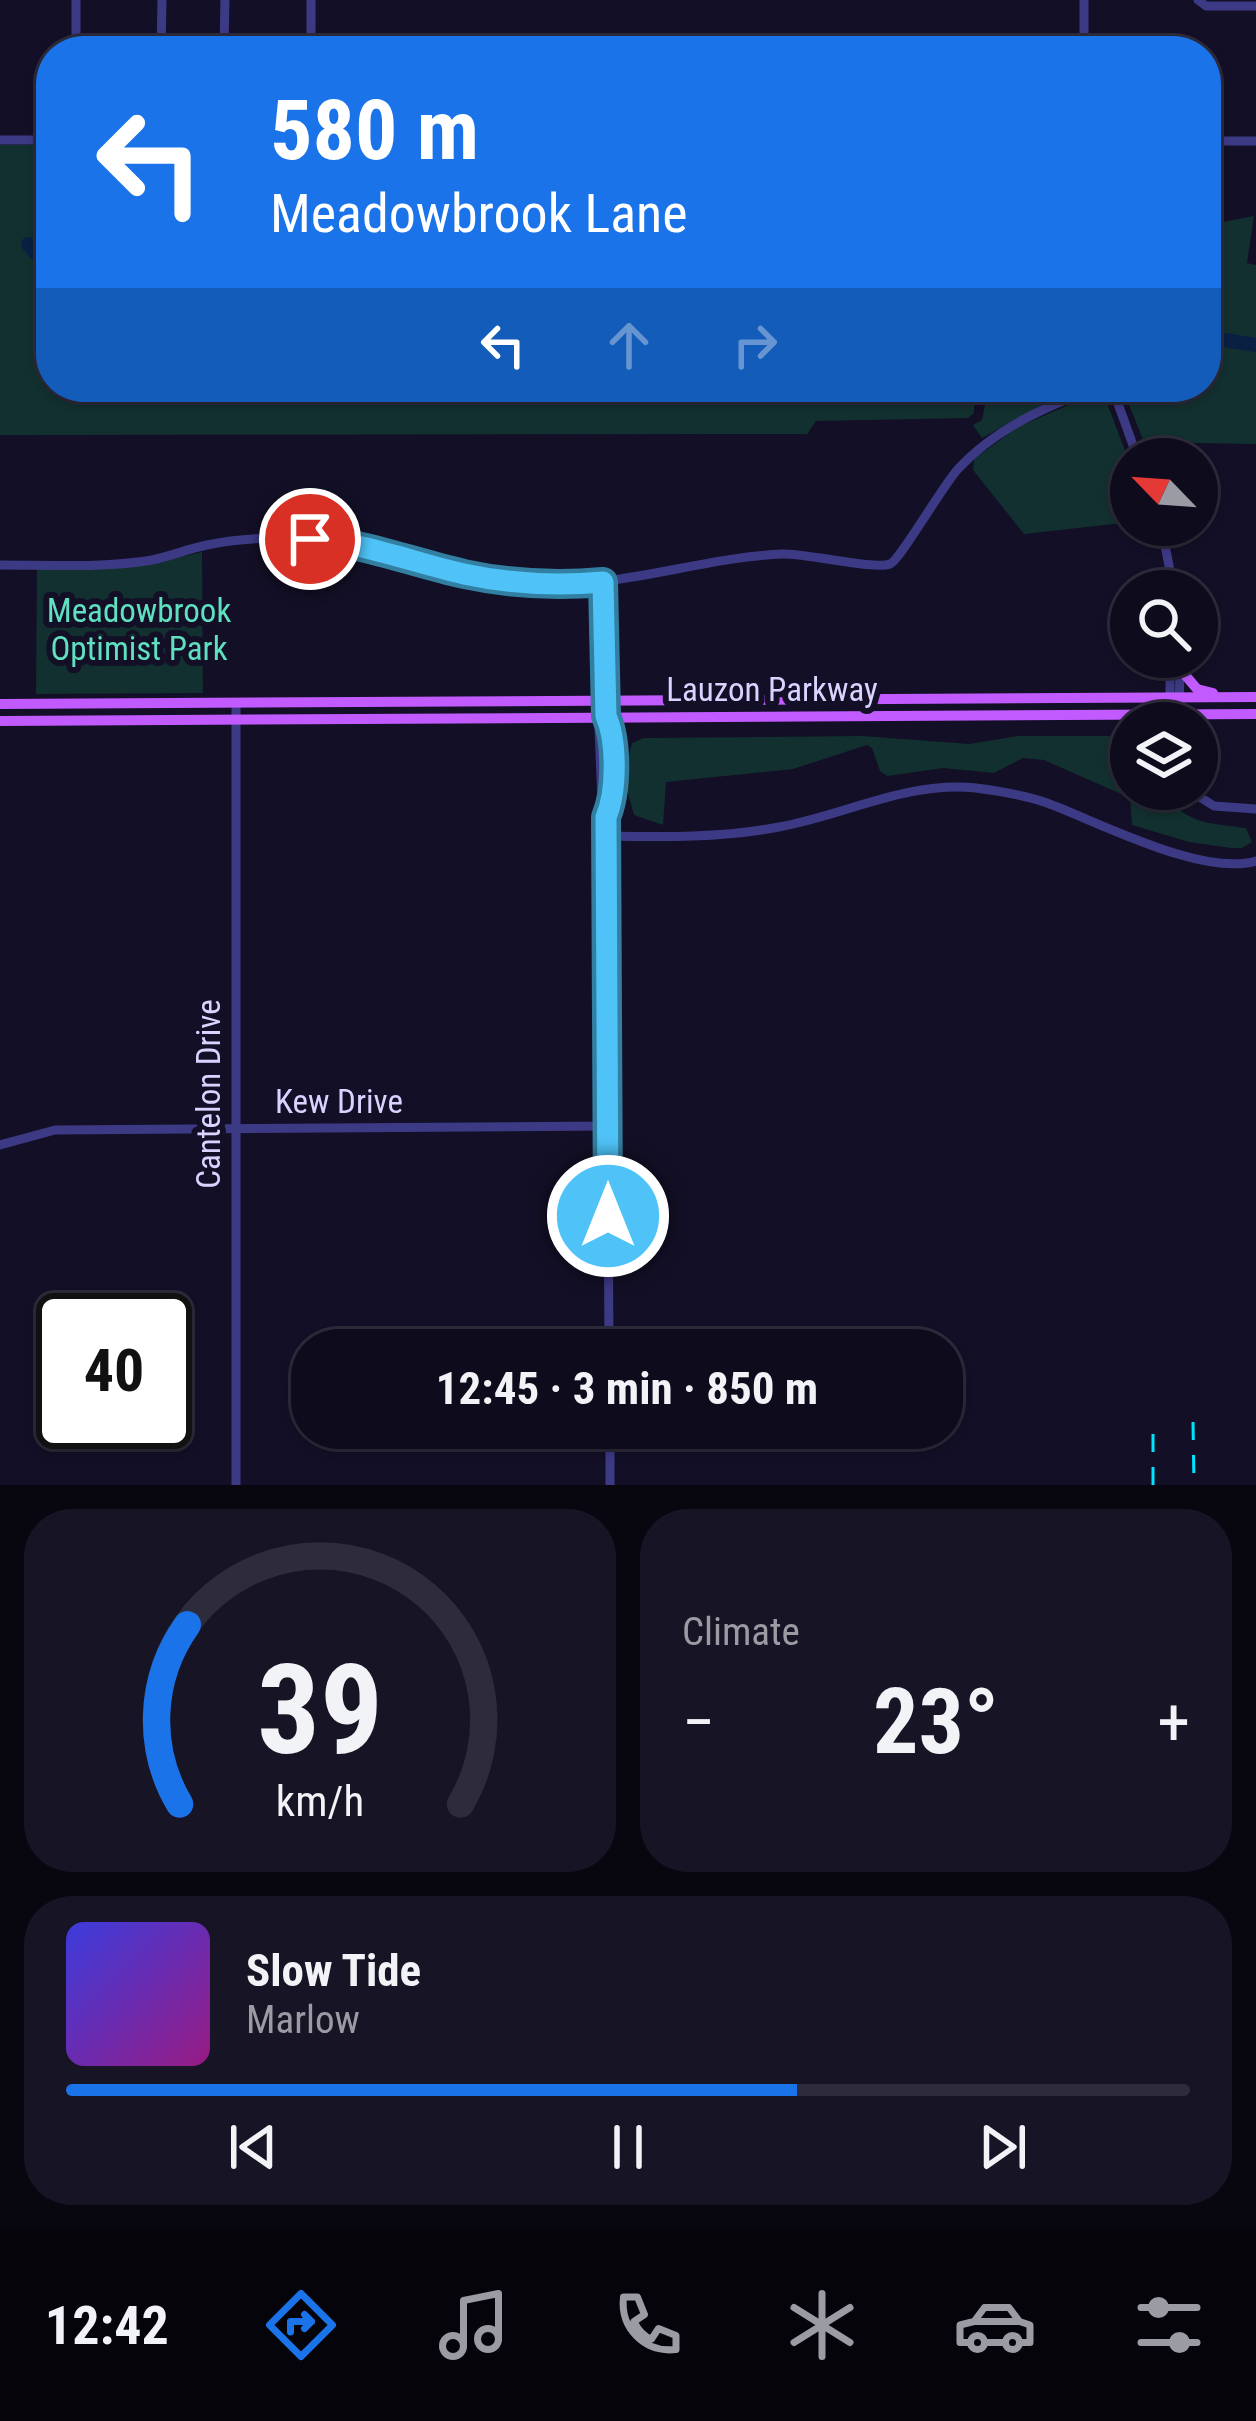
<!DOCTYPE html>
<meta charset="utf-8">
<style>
:root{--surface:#0e0b1c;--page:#171425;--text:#f1f3f6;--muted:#9b9ba3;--line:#2e2b3b;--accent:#1a73e8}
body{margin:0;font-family:"Roboto Condensed",sans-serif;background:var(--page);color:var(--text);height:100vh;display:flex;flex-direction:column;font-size:45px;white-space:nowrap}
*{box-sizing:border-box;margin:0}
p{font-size:39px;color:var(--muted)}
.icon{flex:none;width:66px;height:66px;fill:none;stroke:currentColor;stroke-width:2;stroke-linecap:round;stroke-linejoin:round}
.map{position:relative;height:1485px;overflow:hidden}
.details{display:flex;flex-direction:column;gap:24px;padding:24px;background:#08060f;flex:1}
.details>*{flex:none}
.banner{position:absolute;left:36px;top:36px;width:1185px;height:366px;border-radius:48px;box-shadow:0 3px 9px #0004,0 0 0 3px var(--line);background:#1a73e8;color:#fff;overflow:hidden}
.needle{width:78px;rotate:295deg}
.tools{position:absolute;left:1110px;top:438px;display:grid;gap:24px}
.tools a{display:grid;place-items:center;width:108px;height:108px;border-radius:50%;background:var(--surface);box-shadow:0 3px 9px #0004,0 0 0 3px var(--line);font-size:60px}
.speed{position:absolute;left:36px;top:1293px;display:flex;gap:24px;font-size:60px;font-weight:700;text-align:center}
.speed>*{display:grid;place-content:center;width:156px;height:156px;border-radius:50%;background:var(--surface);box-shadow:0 3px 9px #0004,0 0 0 3px var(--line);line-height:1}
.speed .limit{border:6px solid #111;border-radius:18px;background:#fff;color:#111}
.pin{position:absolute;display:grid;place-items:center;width:102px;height:102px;color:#fff;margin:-51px;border:6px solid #fff;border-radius:50%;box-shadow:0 3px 12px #0007}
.me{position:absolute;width:132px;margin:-66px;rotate:0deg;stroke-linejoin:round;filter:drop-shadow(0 0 9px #0008)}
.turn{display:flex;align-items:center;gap:42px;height:252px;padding:0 36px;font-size:54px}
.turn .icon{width:156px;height:156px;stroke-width:2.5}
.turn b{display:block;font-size:84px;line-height:102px}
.lanes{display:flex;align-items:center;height:114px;padding:0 36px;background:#0003;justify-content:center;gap:60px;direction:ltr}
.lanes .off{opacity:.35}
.big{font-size:90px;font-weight:700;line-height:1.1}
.details .widget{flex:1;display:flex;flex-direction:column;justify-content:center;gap:18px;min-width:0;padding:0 42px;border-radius:48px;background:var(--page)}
.details .dial{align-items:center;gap:0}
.dial svg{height:312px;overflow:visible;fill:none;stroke:var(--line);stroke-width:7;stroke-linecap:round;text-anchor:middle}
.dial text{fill:var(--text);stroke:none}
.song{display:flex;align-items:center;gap:36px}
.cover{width:144px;height:144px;border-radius:18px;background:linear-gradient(135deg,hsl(240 70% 55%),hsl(310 70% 35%))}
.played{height:12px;border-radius:6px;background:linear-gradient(90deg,var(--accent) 65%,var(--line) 65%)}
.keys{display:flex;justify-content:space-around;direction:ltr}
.heat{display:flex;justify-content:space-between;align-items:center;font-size:66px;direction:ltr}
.details .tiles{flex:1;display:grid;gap:24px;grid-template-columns:1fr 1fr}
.widget:last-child{grid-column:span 2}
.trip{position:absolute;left:291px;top:1329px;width:672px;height:120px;border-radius:48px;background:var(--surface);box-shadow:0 3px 9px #0004,0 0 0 3px var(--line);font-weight:700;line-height:120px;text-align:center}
.menu{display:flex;height:192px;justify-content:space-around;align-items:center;background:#06040b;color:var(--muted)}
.menu .icon{width:84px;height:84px}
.menu .selected{color:var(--accent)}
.menu b{font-size:54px;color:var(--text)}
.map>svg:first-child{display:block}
</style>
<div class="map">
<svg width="1256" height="1485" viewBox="0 0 1256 1485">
<rect width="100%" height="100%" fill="#130f26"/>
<g fill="#12302f">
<path d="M 0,145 L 51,145 L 51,387 L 975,387 L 974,413 L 968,418 L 816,421 L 807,434 L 0,435 Z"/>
<path d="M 1254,216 L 1247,263 L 1256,265 L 1256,444 L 1144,442 L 1122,387 L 1206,387 L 1206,280 L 1214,281 L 1218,223 Z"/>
<path d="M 989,387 L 1084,387 L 1049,401 L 982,438 L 973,425 L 982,420 Z"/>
<path d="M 1096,393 L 1105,398 L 1131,466 L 1131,522 L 1024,534 L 973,470 L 974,459 L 1018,427 Z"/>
<path d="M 202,552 L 203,693 L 36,694 L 37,568 L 149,564 Z"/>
<path d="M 862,736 L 969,744 L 1018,736 L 1131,736 L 1131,789 L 1164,789 C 1182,825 1211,823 1246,828 L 1252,842 L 1242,848 L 1231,848 L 1189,842 L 1132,825 L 1130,798 L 1044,760 L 1023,758 L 994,773 L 943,768 L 887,776 L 880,771 L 872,748 L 867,745 L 793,769 L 666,782 L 663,825 L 634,815 L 624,779 L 632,743 L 644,738 Z"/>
</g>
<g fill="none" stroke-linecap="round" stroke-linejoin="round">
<g stroke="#0a1f44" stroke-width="14">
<path d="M 28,244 L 43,262 L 51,265"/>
<path d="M 1206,337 L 1256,345"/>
</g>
<g stroke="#3d3a85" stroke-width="9">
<path d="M 311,0 L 311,51"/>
<path d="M 1198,0 L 1206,6 L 1256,6"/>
<path d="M 224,44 L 225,0"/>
<path d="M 76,51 L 76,0"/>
<path d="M 161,51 L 162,0"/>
<path d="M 1084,51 L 1084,0"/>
<path d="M 0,140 L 51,140"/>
<path d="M 1206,141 L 1256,141"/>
<path d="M 1112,387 L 1138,459"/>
<path d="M 1161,525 L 1174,591"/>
<path d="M 0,565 C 48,565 98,568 146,561 C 167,558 186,549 207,545 C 239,538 274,537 307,539 C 386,542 459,580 539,584 C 622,588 700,558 782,554 C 807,553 874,570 890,564 C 900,560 943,485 958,469 C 996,428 1047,406 1098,387"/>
<path d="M 603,582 L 608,701 L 599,729 L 602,802 L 606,817 L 609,1350"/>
<path d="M 236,703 L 236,1485"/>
<path d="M 1170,723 L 1170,657"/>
<path d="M 1179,723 L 1180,657"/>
<path d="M 1187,789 L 1214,806 L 1256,809"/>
<path d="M 606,817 C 616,792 618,742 606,717"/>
<path d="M 606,836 C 664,837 722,838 779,827 C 846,815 906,781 976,788 C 999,791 1025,795 1047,803 C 1099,822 1202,877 1256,861"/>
<path d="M 0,1145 L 55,1130 L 608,1126"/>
<path d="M 610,1428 L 610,1485"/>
</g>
<g stroke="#c25bff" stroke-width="10">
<path d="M 1180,669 L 1197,689 L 1213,693"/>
<path d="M 0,704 L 1256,697"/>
<path d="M 0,721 L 1256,714"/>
</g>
<g stroke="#00e5ff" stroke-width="3" stroke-dasharray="18 15" stroke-linecap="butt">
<path d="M 1193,1422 L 1194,1485"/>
<path d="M 1153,1485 L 1153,1423"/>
</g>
</g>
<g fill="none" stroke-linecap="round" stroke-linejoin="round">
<defs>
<path id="route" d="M 310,539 C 364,543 412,562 464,574 C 510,584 557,586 603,582 L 606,716 C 617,741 617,791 606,817 L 608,1216"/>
</defs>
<use href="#route" stroke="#337fa1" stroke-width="30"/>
<use href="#route" stroke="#4fc3f7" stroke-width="21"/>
</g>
<g text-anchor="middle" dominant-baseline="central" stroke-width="12" stroke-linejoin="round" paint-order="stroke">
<g font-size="33" fill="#5fe0c0" stroke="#130f26">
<text x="139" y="610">Meadowbrook<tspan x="139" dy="38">Optimist Park</tspan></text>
</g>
<g font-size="33" fill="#d9d4ff" stroke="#130f26">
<text x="772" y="689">Lauzon Parkway</text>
<text transform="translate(208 1094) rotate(-90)">Cantelon Drive</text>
<text x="339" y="1101">Kew Drive</text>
</g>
</g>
</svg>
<div class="tools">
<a><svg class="needle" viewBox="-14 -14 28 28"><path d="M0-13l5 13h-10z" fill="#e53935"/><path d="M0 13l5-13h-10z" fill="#9b9ba3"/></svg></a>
<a><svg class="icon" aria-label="search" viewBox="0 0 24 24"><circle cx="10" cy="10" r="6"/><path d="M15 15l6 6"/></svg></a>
<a><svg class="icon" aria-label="layers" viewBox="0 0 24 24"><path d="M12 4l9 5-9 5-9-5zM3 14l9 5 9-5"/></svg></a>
</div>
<div class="speed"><div class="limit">40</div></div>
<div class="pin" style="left:310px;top:539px;background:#d93025"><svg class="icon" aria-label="arrive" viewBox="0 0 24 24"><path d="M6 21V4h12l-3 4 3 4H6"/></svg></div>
<svg class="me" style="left:608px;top:1216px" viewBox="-20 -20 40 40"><circle r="17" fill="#4fc3f7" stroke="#fff" stroke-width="3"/><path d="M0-11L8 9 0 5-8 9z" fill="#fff"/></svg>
<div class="trip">12:45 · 3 min · 850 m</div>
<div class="banner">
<div class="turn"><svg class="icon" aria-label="left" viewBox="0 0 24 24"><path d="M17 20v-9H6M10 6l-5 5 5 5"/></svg><div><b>580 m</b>Meadowbrook Lane</div></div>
<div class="lanes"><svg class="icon" aria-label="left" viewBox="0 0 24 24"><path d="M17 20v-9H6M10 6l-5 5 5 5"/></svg><svg class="icon off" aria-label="ahead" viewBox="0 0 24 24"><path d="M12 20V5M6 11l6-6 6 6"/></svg><svg class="icon off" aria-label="right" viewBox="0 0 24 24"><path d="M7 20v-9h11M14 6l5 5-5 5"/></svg></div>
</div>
</div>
<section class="details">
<div class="tiles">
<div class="widget dial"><svg viewBox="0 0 100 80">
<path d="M14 69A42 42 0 1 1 86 69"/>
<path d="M14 69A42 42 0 0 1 16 23" stroke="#1a73e8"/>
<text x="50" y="56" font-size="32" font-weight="700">39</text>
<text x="50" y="72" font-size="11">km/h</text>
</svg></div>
<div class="widget"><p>Climate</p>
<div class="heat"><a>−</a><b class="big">23°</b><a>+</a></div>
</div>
<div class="widget">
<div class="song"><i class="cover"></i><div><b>Slow Tide</b><p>Marlow</p></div></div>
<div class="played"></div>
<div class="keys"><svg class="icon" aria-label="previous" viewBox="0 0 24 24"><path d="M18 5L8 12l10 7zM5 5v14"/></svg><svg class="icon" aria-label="pause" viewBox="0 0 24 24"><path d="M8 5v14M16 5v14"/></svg><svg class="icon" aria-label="next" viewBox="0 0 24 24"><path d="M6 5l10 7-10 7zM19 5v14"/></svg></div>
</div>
</div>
</section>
<nav class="menu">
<b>12:42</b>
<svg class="icon selected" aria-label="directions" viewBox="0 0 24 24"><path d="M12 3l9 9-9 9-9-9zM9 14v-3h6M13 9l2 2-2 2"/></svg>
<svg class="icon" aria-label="music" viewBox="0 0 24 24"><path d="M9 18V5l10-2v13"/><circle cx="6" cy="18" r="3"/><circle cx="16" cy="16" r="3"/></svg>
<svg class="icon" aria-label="phone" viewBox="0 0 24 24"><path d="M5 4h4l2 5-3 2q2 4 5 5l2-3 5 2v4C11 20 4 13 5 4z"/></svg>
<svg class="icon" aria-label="climate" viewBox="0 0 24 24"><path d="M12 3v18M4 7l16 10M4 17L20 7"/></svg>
<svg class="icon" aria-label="car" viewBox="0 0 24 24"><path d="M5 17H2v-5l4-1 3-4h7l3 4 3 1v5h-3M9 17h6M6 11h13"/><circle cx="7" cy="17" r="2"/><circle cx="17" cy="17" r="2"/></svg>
<svg class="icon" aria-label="filters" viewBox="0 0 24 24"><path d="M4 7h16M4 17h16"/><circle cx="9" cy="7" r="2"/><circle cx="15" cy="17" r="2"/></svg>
</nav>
